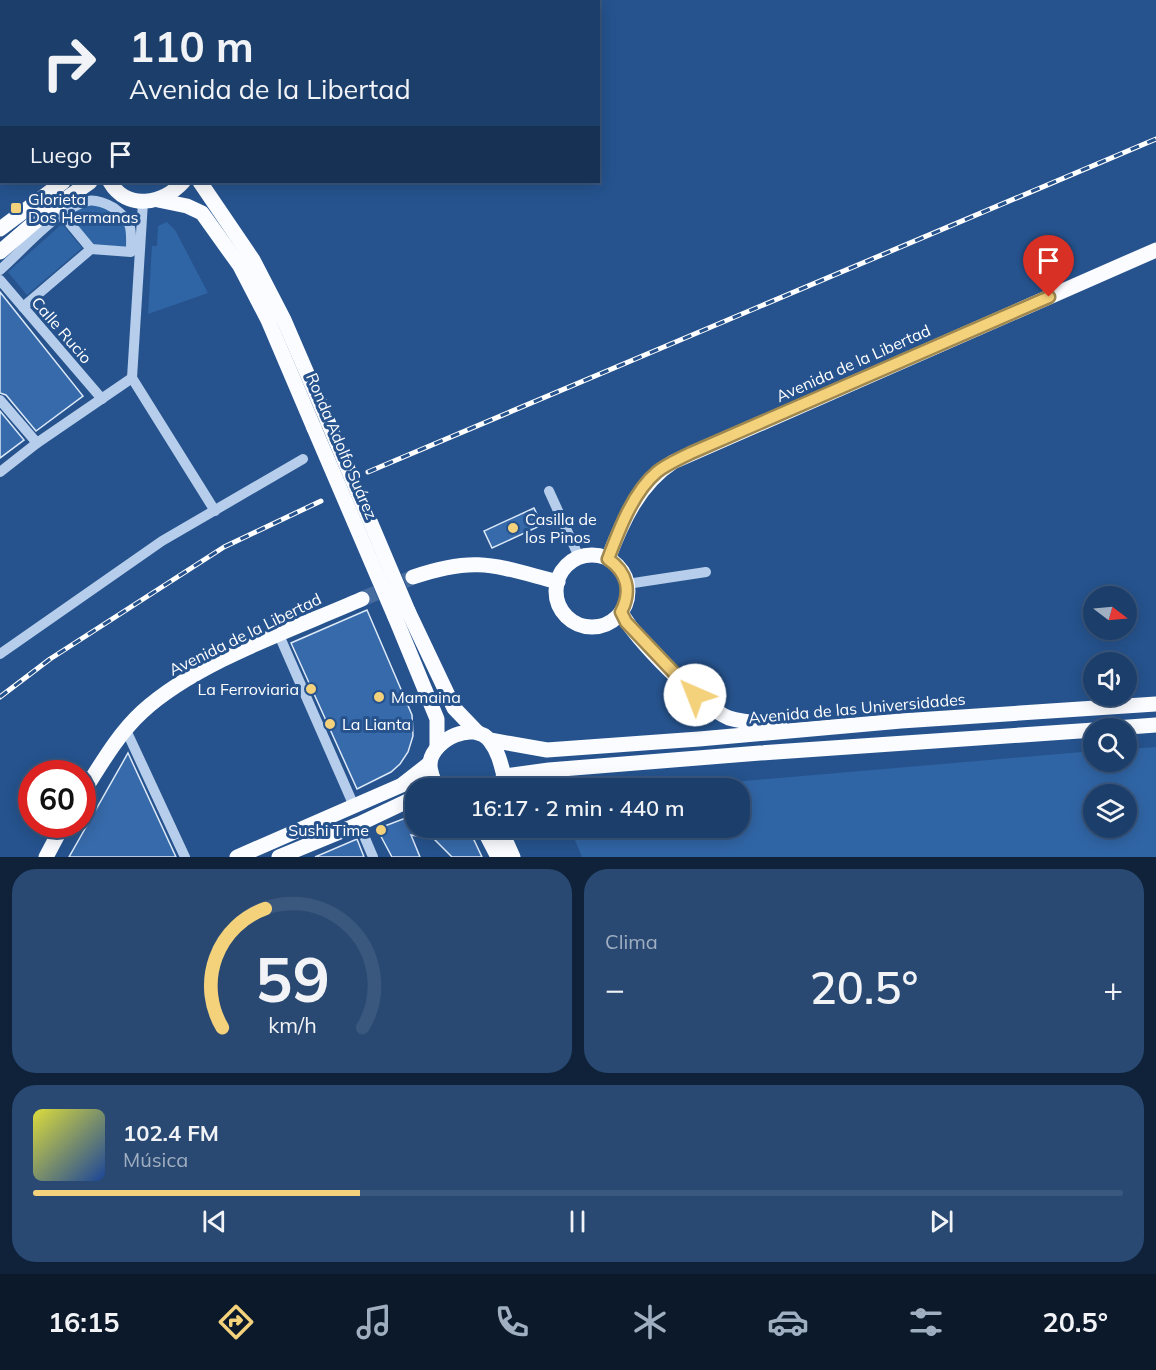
<!DOCTYPE html>
<html lang="es">
<meta charset="utf-8">
<style>
:root{--surface:#1c3e6a;--page:#294972;--text:#f1f3f6;--muted:#a0aec1;--line:#3a577e;--accent:#f4d17b}
body{margin:0;font-family:Mulish,sans-serif;background:var(--page);color:var(--text);height:100vh;display:flex;flex-direction:column;font-size:22px;white-space:nowrap}
*{box-sizing:border-box;margin:0}
p{font-size:20px;color:var(--muted)}
.icon{flex:none;width:33px;height:33px;fill:none;stroke:currentColor;stroke-width:2;stroke-linecap:round;stroke-linejoin:round}
.map{position:relative;height:857px;overflow:hidden}
.side{display:flex;flex-direction:column;gap:12px;padding:12px;background:#0f223a;flex:1}
.side>*{flex:none}
.hud{position:absolute;left:0px;top:0px;width:600px;height:183px;box-shadow:0 3px 15px #0003,0 0 0 2px var(--line);background:#1c3e6a;color:var(--text);overflow:hidden}
.needle{width:39px;rotate:106deg}
.tools{position:absolute;left:1083px;top:586px;display:grid;gap:12px}
.tools a{display:grid;place-items:center;width:54px;height:54px;border-radius:50%;background:var(--surface);box-shadow:0 3px 15px #0003,0 0 0 2px var(--line);font-size:30px}
.speed{position:absolute;left:18px;top:760px;display:flex;gap:12px;font-size:30px;font-weight:700;text-align:center}
.speed>*{display:grid;place-content:center;width:78px;height:78px;border-radius:50%;background:var(--surface);box-shadow:0 3px 15px #0003,0 0 0 2px var(--line);line-height:1}
.speed .limit{border:9px solid #d22;background:#fff;color:#111}
.pin{position:absolute;display:grid;place-items:center;width:51px;height:51px;color:#fff;margin:-62px -26px;border-radius:50% 50% 50% 0;rotate:-45deg;box-shadow:0 0 6px #0007}
.pin .icon{rotate:45deg}
.me{position:absolute;width:66px;margin:-33px;rotate:316deg;stroke-linejoin:round;filter:drop-shadow(0 0 4px #0008)}
.turn{display:flex;align-items:center;gap:21px;height:126px;padding:0 30px;font-size:27px}
.turn .icon{width:78px;height:78px;stroke-width:2.5}
.turn b{display:block;font-size:42px;line-height:51px}
.then{display:flex;align-items:center;height:57px;padding:0 30px;background:#0003;gap:12px;font-size:22px}
.big{font-size:45px;font-weight:600;line-height:1.1}
.side .card{flex:1;display:flex;flex-direction:column;justify-content:center;gap:9px;min-width:0;padding:0 21px;border-radius:24px;background:var(--page)}
.side .dial{align-items:center;gap:0}
.dial svg{height:156px;overflow:visible;fill:none;stroke:var(--line);stroke-width:7;stroke-linecap:round;text-anchor:middle}
.dial text{fill:var(--text);stroke:none}
.song{display:flex;align-items:center;gap:18px}
.cover{width:72px;height:72px;border-radius:9px;background:linear-gradient(135deg,hsl(60 70% 55%),hsl(220 70% 35%))}
.played{height:6px;border-radius:3px;background:linear-gradient(90deg,var(--accent) 30%,var(--line) 30%)}
.keys{display:flex;justify-content:space-around;direction:ltr}
.heat{display:flex;justify-content:space-between;align-items:center;font-size:33px;direction:ltr}
.side .tiles{flex:1;display:grid;gap:12px;grid-template-columns:1fr 1fr}
.card:last-child{grid-column:span 2}
.trip{position:absolute;left:405px;top:778px;width:345px;height:60px;border-radius:24px;background:var(--surface);box-shadow:0 3px 15px #0003,0 0 0 2px var(--line);font-weight:600;line-height:60px;text-align:center}
.dock{display:flex;height:96px;justify-content:space-around;align-items:center;background:#0b192a;color:var(--muted)}
.dock .icon{width:42px;height:42px}
.dock .current{color:var(--accent)}
.dock b{font-size:27px;color:var(--text)}
.map>svg:first-child{display:block}
</style>
<div class="map">
<svg width="1156" height="857" viewBox="0 0 1156 857">
<rect width="100%" height="100%" fill="#26538e"/>
<g fill="#3065a5" fill-rule="evenodd">
<path d="M 89,200 L 127,218 L 131,252 L 91,249 L 62,214 Z"/>
<path d="M 167,222 L 175,230 L 208,293 L 148,314 L 152,246 L 157,246 L 158,226 Z"/>
<path d="M 62,224 L 82,248 L 27,295 L 8,272 Z"/>
<path d="M 1156,747 L 1156,857 L 582,857 L 570,828 L 740,828 L 740,789 L 652,789 L 1093,751 L 1094,762 L 1126,762 L 1127,749 ZM 1094,795 L 1126,795 L 1126,828 L 1094,828 Z"/>
</g>
<g fill="#376aaa" stroke="#dbe8f8" stroke-width="1.5">
<path d="M 0,292 L 83,396 L 36,431 L 6,395 L 0,393 Z"/>
<path d="M 0,411 L 24,440 L 0,458 Z"/>
<path d="M 534,508 L 542,525 L 492,548 L 484,531 Z"/>
<path d="M 367,610 L 412,715 L 413,736 L 408,752 L 400,764 L 391,772 L 357,789 L 291,643 Z"/>
<path d="M 128,753 L 176,857 L 69,857 Z"/>
<path d="M 416,814 L 416,828 L 463,828 L 474,840 L 482,857 L 452,857 L 434,839 L 411,835 L 420,857 L 392,857 L 377,829 Z"/>
<path d="M 357,839 L 364,857 L 315,857 Z"/>
</g>
<g fill="none" stroke-linecap="round" stroke-linejoin="round">
<path stroke="#476d9f" stroke-width="15" stroke-dasharray="15 8" stroke-linecap="butt" d="M 362,599 L 413,577"/>
<g stroke="#b6ceeb" stroke-width="10">
<path d="M 143,202 L 132,378 L 215,511"/>
<path d="M 0,270 C 24,249 57,209 88,201 C 95,199 108,204 114,208 C 134,223 131,229 131,252 L 91,249"/>
<path d="M 0,280 L 102,399"/>
<path d="M 23,307 L 91,249 L 62,214"/>
<path d="M 0,400 L 37,443"/>
<path d="M 0,472 L 37,443 L 132,378"/>
<path d="M 549,491 L 579,557"/>
<path d="M 627,584 L 706,572"/>
<path d="M 279,635 L 354,806"/>
<path d="M 0,654 L 162,541 L 303,459"/>
<path d="M 126,730 L 185,857"/>
<path d="M 359,824 L 373,857"/>
</g>
<g stroke="#fafcff" stroke-width="15">
<path d="M 70,2 L 75,0"/>
<path d="M 150,2 L 156,0"/>
<path d="M 172,2 L 174,0"/>
<path d="M 303,2 L 304,0"/>
<path d="M 329,2 L 330,0"/>
<path d="M 0,23 L 2,23"/>
<path d="M 0,44 L 2,44"/>
<path d="M 110,182 C 127,211 163,204 183,182"/>
<path d="M 200,182 L 253,260 L 284,320 L 328,422"/>
<path d="M 158,200 L 187,206 L 202,213 L 240,266 L 268,320 L 314,428"/>
<path d="M 0,229 L 63,182"/>
<path d="M 0,252 L 43,215 L 90,182"/>
<circle cx="592" cy="591" r="36"/>
<path d="M 608,559 C 622,522 639,484 673,462 L 1156,250"/>
<path d="M 413,577 C 477,555 496,566 558,582"/>
<path d="M 408,611 L 454,708 L 478,733"/>
<path d="M 621,612 C 635,639 702,707 729,718 C 745,723 763,723 780,726"/>
<path d="M 395,617 L 437,719 L 437,748"/>
<path d="M 1102,729 L 1156,725"/>
<path d="M 490,740 L 547,750 L 699,739 L 901,721 L 1156,704"/>
<path d="M 504,776 L 549,770 L 760,753 L 1094,730"/>
<path d="M 438,789 C 434,782 429,770 430,762 C 434,739 474,720 490,741 C 498,751 501,764 504,776 L 497,789"/>
<path d="M 82,794 C 100,766 117,735 142,712 C 196,662 294,629 362,599"/>
<path d="M 483,828 L 498,857"/>
<path d="M 500,828 L 513,857"/>
<path d="M 46,857 L 63,825"/>
<path d="M 237,857 L 402,785 L 430,763"/>
<path d="M 279,857 L 359,824 L 416,797"/>
</g>
<defs>
<g id="rail">
<path d="M 368,472 L 1156,139"/>
<path d="M 0,697 L 50,659 L 224,547 L 321,501"/>
</g>
</defs>
<use href="#rail" stroke="#fff" stroke-width="5"/>
<use href="#rail" stroke="#26538e" stroke-width="3" stroke-dasharray="9" stroke-linecap="butt"/>
<g stroke="#fafcff" stroke-width="15">
<path d="M 328,422 L 408,611"/>
<path d="M 314,428 L 395,617"/>
</g>
</g>
<g fill="none" stroke-linecap="round" stroke-linejoin="round">
<defs>
<path id="route" d="M 695,695 L 626,622 L 621,612 C 632,591 627,572 608,559 C 619,530 633,492 657,472 C 667,464 679,459 691,453 L 1049,297"/>
</defs>
<use href="#route" stroke="#9f8850" stroke-width="15"/>
<use href="#route" stroke="#f4d17b" stroke-width="10"/>
</g>
<g fill="#f4d17b" stroke="#26538e" stroke-width="2">
<rect x="10" y="202" width="12" height="12" rx="3"/>
<circle cx="513" cy="528" r="6"/>
<circle cx="311" cy="689" r="6"/>
<circle cx="379" cy="697" r="6"/>
<circle cx="330" cy="724" r="6"/>
<circle cx="381" cy="830" r="6"/>
</g>
<g text-anchor="middle" dominant-baseline="central" stroke-width="6" stroke-linejoin="round" paint-order="stroke">
<g font-size="16" fill="#fff" stroke="#26538e" text-anchor="start">
<text x="28" y="199">Glorieta<tspan x="28" dy="18">Dos Hermanas</tspan></text>
<text x="525" y="519">Casilla de<tspan x="525" dy="18">los Pinos</tspan></text>
<text x="299" y="689" text-anchor="end">La Ferroviaria</text>
<text x="391" y="697">Mamaina</text>
<text x="342" y="724">La Lianta</text>
<text x="369" y="830" text-anchor="end">Sushi Time</text>
</g>
<g font-size="16" fill="#fff" stroke="#26538e">
<text transform="translate(62 330) rotate(49)">Calle Rucio</text>
<text transform="translate(853 363) rotate(-24)">Avenida de la Libertad</text>
<text transform="translate(342 446) rotate(67)">Ronda Adolfo Suárez</text>
<text transform="translate(245 634) rotate(-26)">Avenida de la Libertad</text>
<text transform="translate(857 708) rotate(-5)">Avenida de las Universidades</text>
</g>
</g>
</svg>
<div class="tools">
<a><svg class="needle" viewBox="-14 -14 28 28"><path d="M0-13l5 13h-10z" fill="#e53935"/><path d="M0 13l5-13h-10z" fill="#a0aec1"/></svg></a>
<a><svg class="icon" aria-label="sound" viewBox="0 0 24 24"><path d="M4 9h4l5-4v14l-5-4H4zM17 9q2 3 0 6"/></svg></a>
<a><svg class="icon" aria-label="search" viewBox="0 0 24 24"><circle cx="10" cy="10" r="6"/><path d="M15 15l6 6"/></svg></a>
<a><svg class="icon" aria-label="layers" viewBox="0 0 24 24"><path d="M12 4l9 5-9 5-9-5zM3 14l9 5 9-5"/></svg></a>
</div>
<div class="speed"><div class="limit">60</div></div>
<div class="pin" style="left:1049px;top:297px;background:#d93025"><svg class="icon" aria-label="arrive" viewBox="0 0 24 24"><path d="M6 21V4h12l-3 4 3 4H6"/></svg></div>
<svg class="me" style="left:695px;top:695px" viewBox="-20 -20 40 40"><circle r="19" fill="#fff"/><path d="M0-13L10 11 0 6-10 11z" fill="#f4d17b"/></svg>
<div class="trip">16:17 · 2 min · 440 m</div>
<div class="hud">
<div class="turn"><svg class="icon" aria-label="right" viewBox="0 0 24 24"><path d="M7 20v-9h11M14 6l5 5-5 5"/></svg><div><b>110 m</b>Avenida de la Libertad</div></div>
<div class="then">Luego<svg class="icon" aria-label="arrive" viewBox="0 0 24 24"><path d="M6 21V4h12l-3 4 3 4H6"/></svg></div>
</div>
</div>
<section class="side">
<div class="tiles">
<div class="card dial"><svg viewBox="0 0 100 80">
<path d="M14 69A42 42 0 1 1 86 69"/>
<path d="M14 69A42 42 0 0 1 36 8" stroke="#f4d17b"/>
<text x="50" y="56" font-size="32" font-weight="700">59</text>
<text x="50" y="72" font-size="11">km/h</text>
</svg></div>
<div class="card"><p>Clima</p>
<div class="heat"><a>−</a><b class="big">20.5°</b><a>+</a></div>
</div>
<div class="card">
<div class="song"><i class="cover"></i><div><b>102.4 FM</b><p>Música</p></div></div>
<div class="played"></div>
<div class="keys"><svg class="icon" aria-label="previous" viewBox="0 0 24 24"><path d="M18 5L8 12l10 7zM5 5v14"/></svg><svg class="icon" aria-label="pause" viewBox="0 0 24 24"><path d="M8 5v14M16 5v14"/></svg><svg class="icon" aria-label="next" viewBox="0 0 24 24"><path d="M6 5l10 7-10 7zM19 5v14"/></svg></div>
</div>
</div>
</section>
<nav class="dock">
<b>16:15</b>
<svg class="icon current" aria-label="directions" viewBox="0 0 24 24"><path d="M12 3l9 9-9 9-9-9zM9 14v-3h6M13 9l2 2-2 2"/></svg>
<svg class="icon" aria-label="music" viewBox="0 0 24 24"><path d="M9 18V5l10-2v13"/><circle cx="6" cy="18" r="3"/><circle cx="16" cy="16" r="3"/></svg>
<svg class="icon" aria-label="phone" viewBox="0 0 24 24"><path d="M5 4h4l2 5-3 2q2 4 5 5l2-3 5 2v4C11 20 4 13 5 4z"/></svg>
<svg class="icon" aria-label="climate" viewBox="0 0 24 24"><path d="M12 3v18M4 7l16 10M4 17L20 7"/></svg>
<svg class="icon" aria-label="car" viewBox="0 0 24 24"><path d="M5 17H2v-5l4-1 3-4h7l3 4 3 1v5h-3M9 17h6M6 11h13"/><circle cx="7" cy="17" r="2"/><circle cx="17" cy="17" r="2"/></svg>
<svg class="icon" aria-label="filters" viewBox="0 0 24 24"><path d="M4 7h16M4 17h16"/><circle cx="9" cy="7" r="2"/><circle cx="15" cy="17" r="2"/></svg>
<b>20.5°</b>
</nav>
